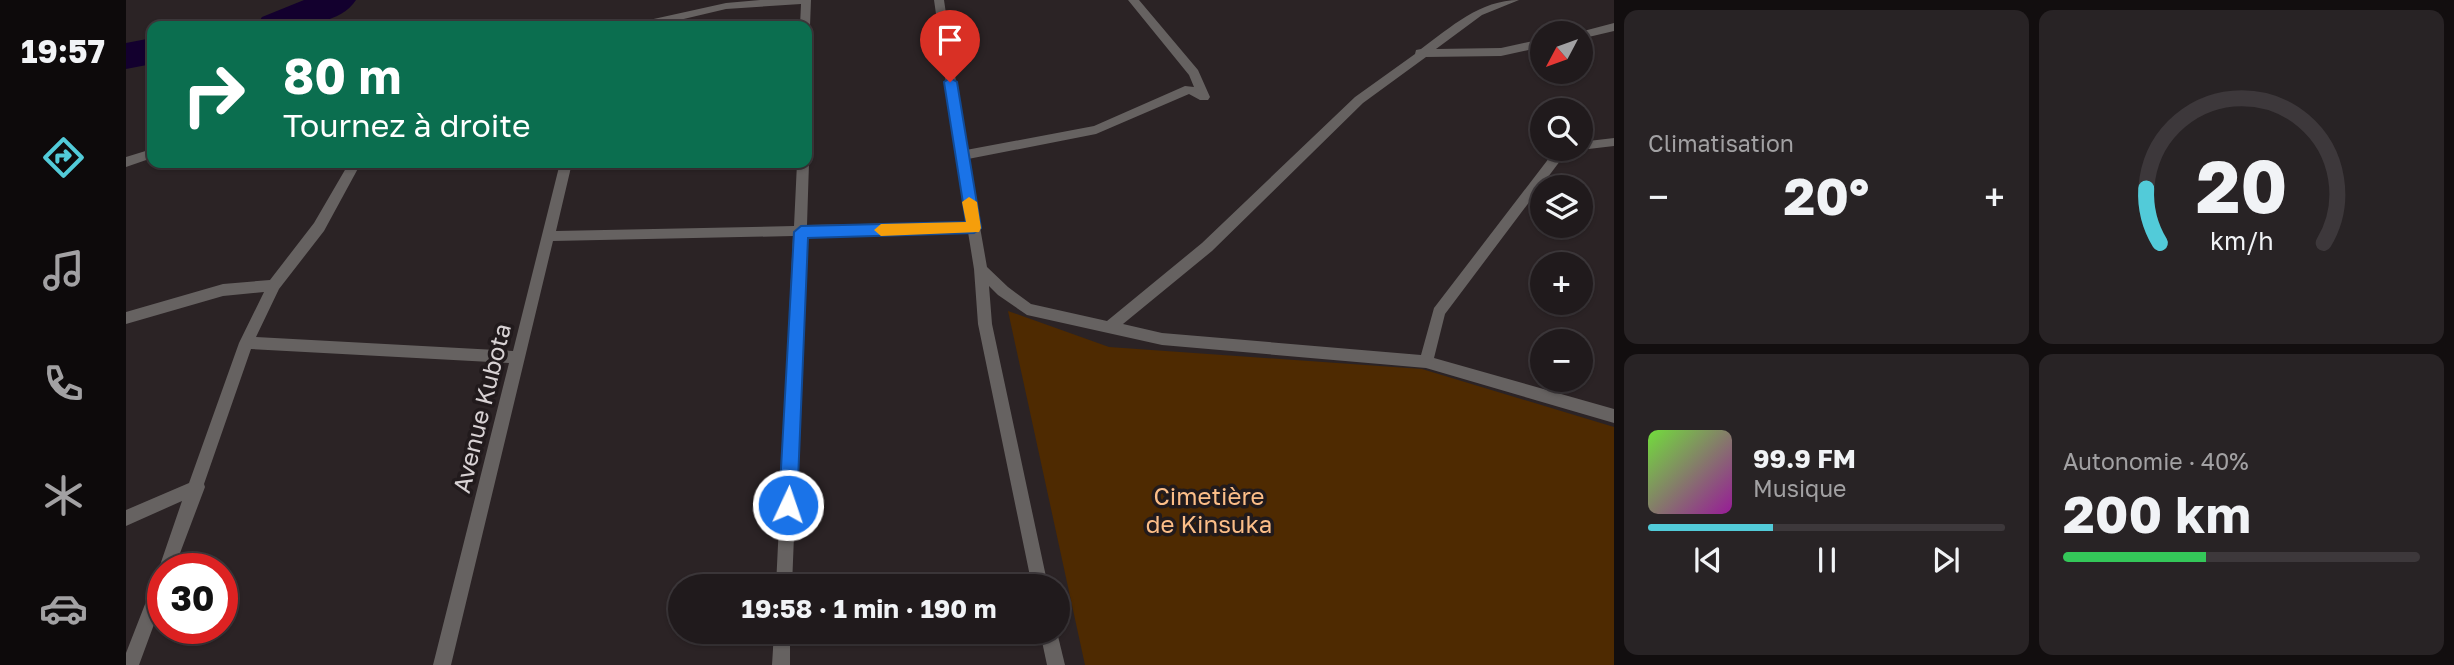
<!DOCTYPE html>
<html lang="fr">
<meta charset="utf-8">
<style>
:root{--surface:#201a1c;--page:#282325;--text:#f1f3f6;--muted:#a2a1a3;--line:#3d383b;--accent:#52cbd9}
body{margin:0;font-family:"Golos Text",sans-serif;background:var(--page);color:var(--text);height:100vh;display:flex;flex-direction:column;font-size:26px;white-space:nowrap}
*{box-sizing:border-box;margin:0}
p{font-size:23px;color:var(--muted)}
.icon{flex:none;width:38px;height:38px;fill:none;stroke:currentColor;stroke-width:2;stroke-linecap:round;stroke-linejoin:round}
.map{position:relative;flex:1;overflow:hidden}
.details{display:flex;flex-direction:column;gap:10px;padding:10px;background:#120e0f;width:840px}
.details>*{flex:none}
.guide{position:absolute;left:21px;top:21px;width:665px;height:147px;border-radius:14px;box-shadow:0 2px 5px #0004,0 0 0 2px var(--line);background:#0b6e4f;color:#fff;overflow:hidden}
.needle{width:46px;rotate:229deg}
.buttons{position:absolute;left:1404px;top:21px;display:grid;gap:14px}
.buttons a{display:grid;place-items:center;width:63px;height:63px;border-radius:50%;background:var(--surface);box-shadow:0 2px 5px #0004,0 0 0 2px var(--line);font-size:35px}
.speed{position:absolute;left:21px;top:553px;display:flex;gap:14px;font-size:35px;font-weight:700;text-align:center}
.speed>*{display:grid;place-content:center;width:91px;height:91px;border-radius:50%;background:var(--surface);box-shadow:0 2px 5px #0004,0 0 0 2px var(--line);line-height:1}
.speed .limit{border:10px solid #d22;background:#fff;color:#111}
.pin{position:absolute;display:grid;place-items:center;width:60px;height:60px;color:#fff;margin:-72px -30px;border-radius:50% 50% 50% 0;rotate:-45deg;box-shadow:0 0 7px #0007}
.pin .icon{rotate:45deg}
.me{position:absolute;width:77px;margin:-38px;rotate:3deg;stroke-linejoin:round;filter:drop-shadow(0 0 5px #0008)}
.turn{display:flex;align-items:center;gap:24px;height:147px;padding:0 21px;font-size:32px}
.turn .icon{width:91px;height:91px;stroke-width:2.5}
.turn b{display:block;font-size:49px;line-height:60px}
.big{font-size:52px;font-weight:700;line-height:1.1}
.details .tile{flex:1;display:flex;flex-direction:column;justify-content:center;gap:10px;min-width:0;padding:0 24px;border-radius:14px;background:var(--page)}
.details .dial{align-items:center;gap:0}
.dial svg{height:182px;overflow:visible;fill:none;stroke:var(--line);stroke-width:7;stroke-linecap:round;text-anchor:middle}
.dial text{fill:var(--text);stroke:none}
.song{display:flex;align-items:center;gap:21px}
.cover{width:84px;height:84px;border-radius:10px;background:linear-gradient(135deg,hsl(100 70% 55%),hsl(300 70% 35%))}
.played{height:7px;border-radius:4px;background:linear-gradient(90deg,var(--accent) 35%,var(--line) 35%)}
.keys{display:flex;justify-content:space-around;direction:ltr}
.heat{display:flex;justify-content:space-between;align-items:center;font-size:38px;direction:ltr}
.charge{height:10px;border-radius:5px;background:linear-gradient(90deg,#34c759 40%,var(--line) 0)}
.details .tiles{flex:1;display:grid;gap:10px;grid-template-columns:repeat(2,1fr)}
.trip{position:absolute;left:542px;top:574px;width:402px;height:70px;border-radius:35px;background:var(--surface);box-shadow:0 2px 5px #0004,0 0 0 2px var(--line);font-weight:700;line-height:70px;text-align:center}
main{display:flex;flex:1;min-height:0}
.dock{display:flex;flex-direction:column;width:126px;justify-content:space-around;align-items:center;background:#0d0a0b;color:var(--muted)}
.dock .icon{width:49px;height:49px}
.dock .current{color:var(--accent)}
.dock b{font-size:32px;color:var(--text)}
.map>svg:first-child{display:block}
</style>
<main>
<nav class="dock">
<b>19:57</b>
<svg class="icon current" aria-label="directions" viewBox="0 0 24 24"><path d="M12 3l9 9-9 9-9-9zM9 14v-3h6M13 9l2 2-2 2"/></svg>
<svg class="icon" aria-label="music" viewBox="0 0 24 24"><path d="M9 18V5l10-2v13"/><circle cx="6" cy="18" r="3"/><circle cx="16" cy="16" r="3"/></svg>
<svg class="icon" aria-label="phone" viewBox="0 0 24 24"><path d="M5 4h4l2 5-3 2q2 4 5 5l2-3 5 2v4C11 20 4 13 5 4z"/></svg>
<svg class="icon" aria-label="climate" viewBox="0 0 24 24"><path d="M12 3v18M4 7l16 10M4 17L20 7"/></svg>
<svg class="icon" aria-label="car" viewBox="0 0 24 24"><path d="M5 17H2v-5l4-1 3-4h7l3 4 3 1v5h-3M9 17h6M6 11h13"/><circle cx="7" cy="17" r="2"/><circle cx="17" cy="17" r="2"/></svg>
</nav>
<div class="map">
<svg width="1488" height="665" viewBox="0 0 1488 665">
<rect width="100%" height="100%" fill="#2b2325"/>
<path fill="#4e2a01" d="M 882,311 L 983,347 L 1296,369 L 1488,427 L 1488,665 L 959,665 Z"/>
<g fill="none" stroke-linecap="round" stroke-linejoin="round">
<g fill="#13002e" fill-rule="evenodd">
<path d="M 178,0 L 230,0 C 212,28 160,27 130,26 L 136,17 Z"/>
<path d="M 26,38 L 26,64 L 0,69 L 0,43 Z"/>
</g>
<g fill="#666261" fill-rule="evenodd">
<path d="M 634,0 L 685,0 L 684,26 L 681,29 L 681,26 L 674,26 L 675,4 L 600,9 L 528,26 L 509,26 L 514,22 L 600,3 Z"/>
<path d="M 808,0 L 818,0 L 840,150 L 968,126 L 1059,86 L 1068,87 L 1063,75 L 1002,0 L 1013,0 L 1072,70 L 1084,97 L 1082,100 L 1074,100 L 1063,94 L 970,134 L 842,159 L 861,267 L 882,287 L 905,304 L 981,321 L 1076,243 L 1229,97 L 1289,54 L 1290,50 L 1295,49 C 1325,27 1354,0 1393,0 L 1356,15 L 1310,49 L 1375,48 L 1416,39 L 1416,47 L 1375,56 L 1300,57 L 1237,103 L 1086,251 L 997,324 L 1036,333 L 1295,355 L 1308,308 L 1430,149 L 1443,149 L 1319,314 L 1308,358 L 1488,409 L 1488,423 L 1300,368 L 1036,345 L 901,315 L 872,295 L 863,286 L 866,324 L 922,586 L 906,586 L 852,324 L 848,269 L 842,232 L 680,236 L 666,586 L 650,586 L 667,236 L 427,241 L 325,665 L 307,665 L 383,363 L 125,349 L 78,484 L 79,487 L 48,569 L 37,569 L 37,600 L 13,665 L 0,665 L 0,653 L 32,571 L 56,501 L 0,526 L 0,510 L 63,483 L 113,343 L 138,292 L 97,296 L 0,324 L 0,312 L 97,284 L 144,280 L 188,223 L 223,163 L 235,163 L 198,231 L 153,289 L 130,337 L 387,351 L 434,163 L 446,163 L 430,231 L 668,226 L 671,163 L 681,163 L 681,160 L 683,163 L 681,225 L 840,222 Z"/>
<path d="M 1488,23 L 1488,31 L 1454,39 L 1454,33 L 1450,33 Z"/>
<path d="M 1488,138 L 1488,146 L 1454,150 L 1450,149 L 1454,149 L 1454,142 Z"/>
<path d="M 26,149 L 26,158 L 0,167 L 0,157 Z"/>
<path d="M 648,632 L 664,632 L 664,665 L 646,665 Z"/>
<path d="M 914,632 L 931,632 L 939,665 L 921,665 Z"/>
</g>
</g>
<path fill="#1a73e8" stroke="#114b97" stroke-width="2" d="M 824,78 L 831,82 L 855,228 L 848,233 L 682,238 L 671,505 L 669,511 L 662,513 L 656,511 L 653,505 L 668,232 L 675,226 L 840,222 L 818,82 Z"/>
<path fill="#f59e0b" d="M 843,197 L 851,202 L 855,228 L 853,232 L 755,236 L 748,230 L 755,224 L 840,222 L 836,202 Z"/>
<g text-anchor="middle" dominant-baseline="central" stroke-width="7" stroke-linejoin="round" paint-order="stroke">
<g font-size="24" fill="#d8d2d4" stroke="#211a1c">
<text transform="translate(355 408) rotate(-76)">Avenue Kubota</text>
</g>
<g font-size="24" fill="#fcbe88" stroke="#211a1c">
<text x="1083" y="495">Cimetière<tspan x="1083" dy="28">de Kinsuka</tspan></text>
</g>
</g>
</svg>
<div class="buttons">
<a><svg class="needle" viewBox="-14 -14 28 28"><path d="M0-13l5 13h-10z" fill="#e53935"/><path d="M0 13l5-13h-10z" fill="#a2a1a3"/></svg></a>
<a><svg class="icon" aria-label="search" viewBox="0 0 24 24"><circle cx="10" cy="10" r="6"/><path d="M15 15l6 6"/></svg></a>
<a><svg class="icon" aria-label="layers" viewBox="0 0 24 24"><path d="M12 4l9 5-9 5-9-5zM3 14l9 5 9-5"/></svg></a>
<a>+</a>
<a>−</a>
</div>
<div class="speed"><div class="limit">30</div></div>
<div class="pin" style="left:824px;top:82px;background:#d93025"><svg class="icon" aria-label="arrive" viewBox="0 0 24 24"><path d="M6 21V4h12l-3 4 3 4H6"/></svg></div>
<svg class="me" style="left:662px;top:505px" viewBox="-20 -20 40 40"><circle r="17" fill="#1a73e8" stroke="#fff" stroke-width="3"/><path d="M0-11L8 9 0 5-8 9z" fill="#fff"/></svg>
<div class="trip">19:58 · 1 min · 190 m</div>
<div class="guide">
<div class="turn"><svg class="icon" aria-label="right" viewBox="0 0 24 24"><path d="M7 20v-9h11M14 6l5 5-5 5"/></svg><div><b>80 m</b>Tournez à droite</div></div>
</div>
</div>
<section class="details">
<div class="tiles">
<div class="tile"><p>Climatisation</p>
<div class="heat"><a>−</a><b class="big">20°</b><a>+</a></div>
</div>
<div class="tile dial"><svg viewBox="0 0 100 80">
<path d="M14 69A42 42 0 1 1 86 69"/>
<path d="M14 69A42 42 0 0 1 8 45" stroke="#52cbd9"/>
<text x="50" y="56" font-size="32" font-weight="700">20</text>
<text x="50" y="72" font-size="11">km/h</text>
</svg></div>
<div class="tile">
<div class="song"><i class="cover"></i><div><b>99.9 FM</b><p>Musique</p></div></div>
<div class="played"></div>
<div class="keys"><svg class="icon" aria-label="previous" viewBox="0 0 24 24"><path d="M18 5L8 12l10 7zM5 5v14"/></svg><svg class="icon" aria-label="pause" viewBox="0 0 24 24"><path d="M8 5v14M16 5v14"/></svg><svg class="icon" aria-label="next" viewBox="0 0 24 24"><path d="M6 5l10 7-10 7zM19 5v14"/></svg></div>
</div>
<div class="tile"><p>Autonomie · 40%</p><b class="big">200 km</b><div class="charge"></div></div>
</div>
</section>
</main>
